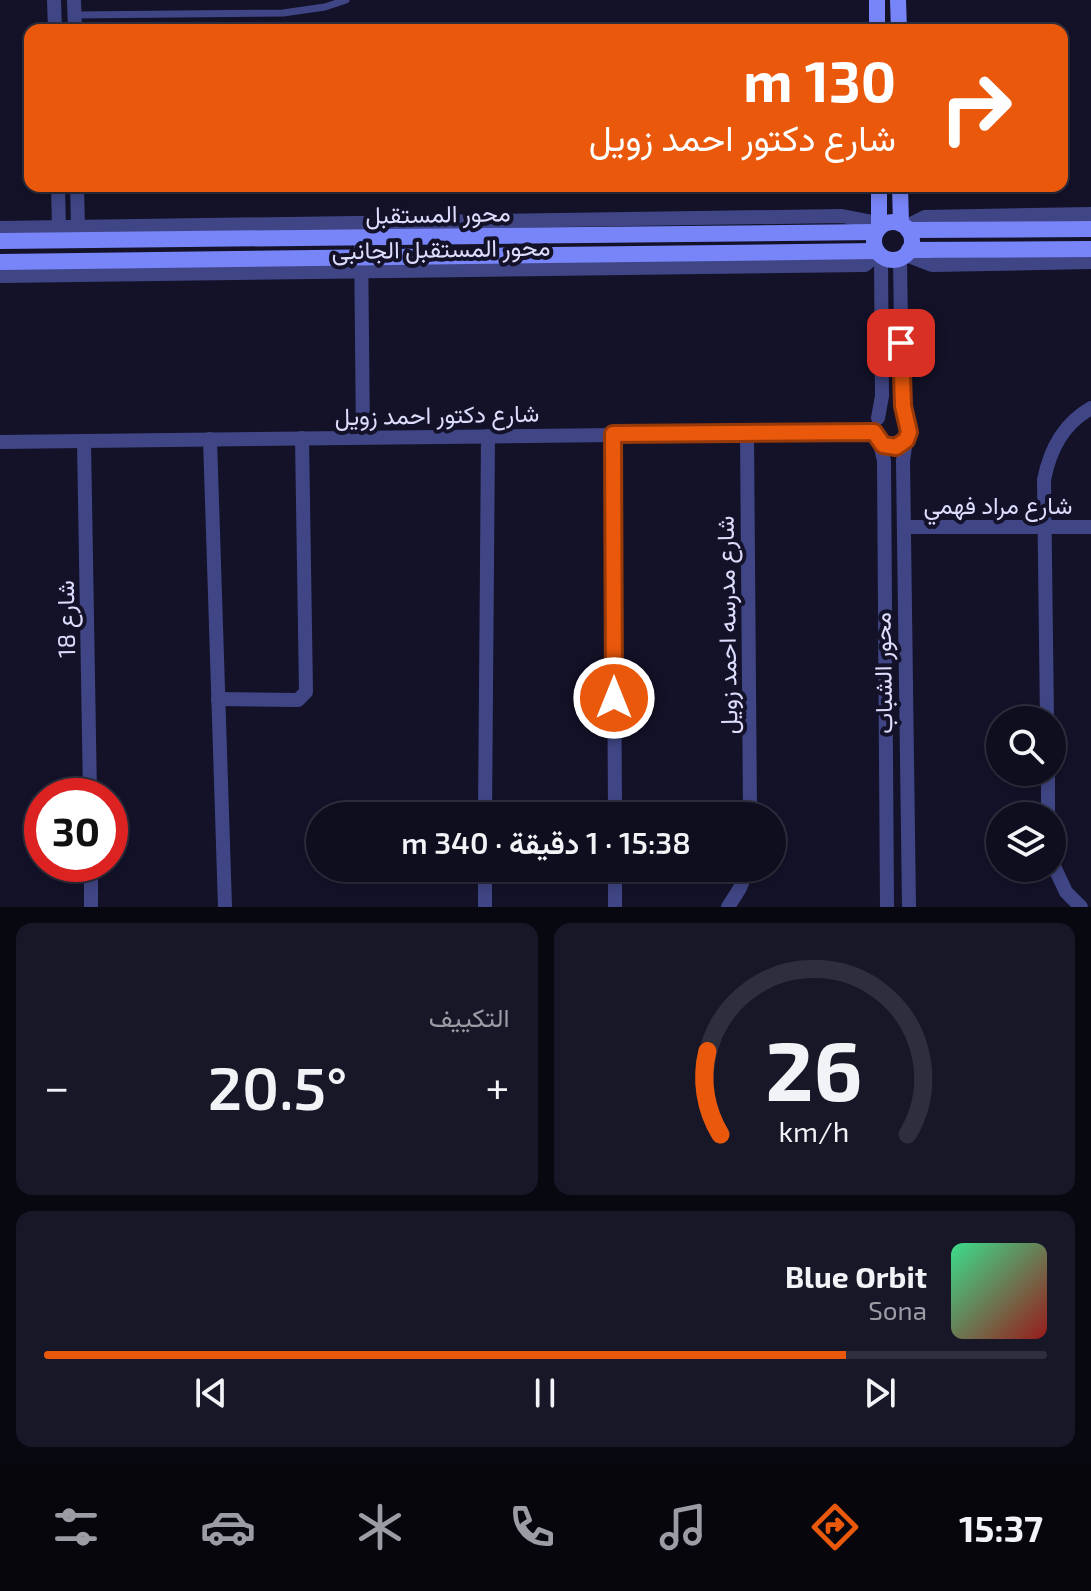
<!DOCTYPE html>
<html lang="ar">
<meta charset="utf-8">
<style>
:root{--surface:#0e0e1f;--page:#171728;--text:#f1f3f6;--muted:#9b9ca4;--line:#2e2e3d;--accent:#ea580c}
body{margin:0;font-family:"Exo 2",Vazirmatn,sans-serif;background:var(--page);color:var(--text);direction:rtl;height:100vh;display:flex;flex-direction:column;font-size:30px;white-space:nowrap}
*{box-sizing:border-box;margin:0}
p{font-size:26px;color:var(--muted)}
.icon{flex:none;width:44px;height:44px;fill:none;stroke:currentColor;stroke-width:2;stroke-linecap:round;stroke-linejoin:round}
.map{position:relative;height:907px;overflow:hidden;direction:ltr}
.details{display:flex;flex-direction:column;gap:16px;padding:16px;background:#080811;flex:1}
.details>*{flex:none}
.banner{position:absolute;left:24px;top:24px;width:1044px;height:168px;border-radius:16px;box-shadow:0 4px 12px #0003,0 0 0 2px var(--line);direction:rtl;background:#ea580c;color:#fff;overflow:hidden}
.tools{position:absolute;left:986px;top:706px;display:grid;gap:16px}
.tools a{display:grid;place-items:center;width:80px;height:80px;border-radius:50%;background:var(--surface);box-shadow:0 4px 12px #0003,0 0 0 2px var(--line);font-size:40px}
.speed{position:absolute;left:24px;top:778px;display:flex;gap:16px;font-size:40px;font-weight:700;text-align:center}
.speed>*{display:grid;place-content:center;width:104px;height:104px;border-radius:50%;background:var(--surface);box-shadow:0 4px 12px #0003,0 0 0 2px var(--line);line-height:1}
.speed .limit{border:12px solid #d22;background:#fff;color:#111}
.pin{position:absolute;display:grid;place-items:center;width:68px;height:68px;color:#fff;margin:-34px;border-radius:16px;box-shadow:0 4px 12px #0006}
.me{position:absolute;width:88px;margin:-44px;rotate:0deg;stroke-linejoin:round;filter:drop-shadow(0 0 6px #0008)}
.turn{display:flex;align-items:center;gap:28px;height:168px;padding:0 40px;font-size:36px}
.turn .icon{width:104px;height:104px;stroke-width:2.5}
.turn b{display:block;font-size:56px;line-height:68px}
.big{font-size:60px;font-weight:600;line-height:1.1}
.details .widget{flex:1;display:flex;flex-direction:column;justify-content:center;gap:12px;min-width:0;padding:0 28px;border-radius:16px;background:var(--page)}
.details .dial{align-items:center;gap:0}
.dial svg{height:208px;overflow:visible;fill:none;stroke:var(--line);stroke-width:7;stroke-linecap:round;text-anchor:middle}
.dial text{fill:var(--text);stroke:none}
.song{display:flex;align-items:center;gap:24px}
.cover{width:96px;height:96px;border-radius:12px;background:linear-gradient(135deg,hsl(150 70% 55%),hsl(0 70% 35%))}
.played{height:8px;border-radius:4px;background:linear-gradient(90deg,var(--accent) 80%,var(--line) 80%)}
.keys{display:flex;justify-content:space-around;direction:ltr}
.heat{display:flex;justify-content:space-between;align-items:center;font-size:44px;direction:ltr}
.details .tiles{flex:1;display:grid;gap:16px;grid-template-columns:1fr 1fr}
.widget:last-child{grid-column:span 2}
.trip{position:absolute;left:306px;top:802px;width:480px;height:80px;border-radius:40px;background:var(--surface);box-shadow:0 4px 12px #0003,0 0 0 2px var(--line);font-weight:600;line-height:80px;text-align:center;direction:rtl}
.dock{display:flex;height:128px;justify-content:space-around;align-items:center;background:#06060c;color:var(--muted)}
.dock .icon{width:56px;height:56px}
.dock .active{color:var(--accent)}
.dock b{font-size:36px;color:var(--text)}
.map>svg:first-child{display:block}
</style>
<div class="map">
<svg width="1091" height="907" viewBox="0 0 1091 907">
<rect width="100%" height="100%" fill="#131229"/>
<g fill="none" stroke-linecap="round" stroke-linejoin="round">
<path stroke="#404685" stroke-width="7" d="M 75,15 L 283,13 L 325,7 L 346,0"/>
<g stroke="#404685" stroke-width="14">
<path d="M 54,0 L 55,30"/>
<path d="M 74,0 L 75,30"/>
<path d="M 58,186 L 59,228"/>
<path d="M 77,186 L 78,228"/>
<path d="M 905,227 L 925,217 L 1091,214"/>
<path d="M 0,228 L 842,216 L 868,221 L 879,228"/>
<path d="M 361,238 L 363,437"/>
<path d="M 906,255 L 932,265 L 1091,262"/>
<path d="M 900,259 L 902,398 L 906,420"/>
<path d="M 0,276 L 865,265 L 878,254"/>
<path d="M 878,418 L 882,396 L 881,257"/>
<path d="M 747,433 L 750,816"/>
<path d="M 613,434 L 615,816"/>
<path d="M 210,439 L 225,907"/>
<path d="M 906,440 L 903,461 L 909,907"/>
<path d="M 84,441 L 90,796"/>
<path d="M 0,442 L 874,432"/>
<path d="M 880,443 L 884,461 L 887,907"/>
<path d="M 905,527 L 1091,527"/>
<path d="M 218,699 L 298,700 L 306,692 L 302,438"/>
<path d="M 1047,720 L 1044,480 C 1050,449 1063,424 1091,408"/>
<path d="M 1048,772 L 1048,816"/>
<path d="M 485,816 L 488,436"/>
<path d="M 1052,862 L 1066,892 L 1081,907"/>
<path d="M 91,864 L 91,907"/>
<path d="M 615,868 L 615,907"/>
<path d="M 485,907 L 485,868"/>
<path d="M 728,907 L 740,888 L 748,868"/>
</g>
<g stroke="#7885f8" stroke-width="16">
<path d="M 877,0 L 877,30"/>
<path d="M 898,0 L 899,30"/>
<path d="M 879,186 L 879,227"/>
<path d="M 900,186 L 901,224"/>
<circle cx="893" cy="241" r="19"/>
<path d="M 908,230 L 1091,229"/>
<path d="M 0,241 L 876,232"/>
<path d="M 909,250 L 1091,249"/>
<path d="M 0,262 L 876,251"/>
</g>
</g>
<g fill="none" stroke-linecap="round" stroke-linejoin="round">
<defs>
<path id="route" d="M 614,698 L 613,434 L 874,432 L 883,445 L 896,447 L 906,440 L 909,432 L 903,406 L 901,343"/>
</defs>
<use href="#route" stroke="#983908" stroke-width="20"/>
<use href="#route" stroke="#ea580c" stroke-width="14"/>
</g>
<g text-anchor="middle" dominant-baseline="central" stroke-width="8" stroke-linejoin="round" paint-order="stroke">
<g font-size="24" fill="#dcdcfd" stroke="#131229">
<text transform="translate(438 213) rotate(-1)">محور المستقبل</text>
<text transform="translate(441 248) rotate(-1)">محور المستقبل الجانبى</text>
<text transform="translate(437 414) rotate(-1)">شارع دكتور احمد زويل</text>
<text x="998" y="504">شارع مراد فهمي</text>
<text transform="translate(65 619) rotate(-91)">شارع 18</text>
<text transform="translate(726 625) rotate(-91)">شارع مدرسه احمد زويل</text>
<text transform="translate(882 673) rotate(-91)">محور الشباب</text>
</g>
</g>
</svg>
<div class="tools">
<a><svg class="icon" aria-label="search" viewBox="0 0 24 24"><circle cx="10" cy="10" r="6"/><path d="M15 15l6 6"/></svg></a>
<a><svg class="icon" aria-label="layers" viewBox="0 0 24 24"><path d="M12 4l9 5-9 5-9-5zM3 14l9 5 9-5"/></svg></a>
</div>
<div class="speed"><div class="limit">30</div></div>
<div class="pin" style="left:901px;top:343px;background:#d93025"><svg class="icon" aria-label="arrive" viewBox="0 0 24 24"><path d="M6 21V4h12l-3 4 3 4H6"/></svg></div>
<svg class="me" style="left:614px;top:698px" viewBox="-20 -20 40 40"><circle r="17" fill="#ea580c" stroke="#fff" stroke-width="3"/><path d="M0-11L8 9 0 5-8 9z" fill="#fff"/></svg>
<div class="trip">15:38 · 1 دقيقة · 340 m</div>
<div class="banner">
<div class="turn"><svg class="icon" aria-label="right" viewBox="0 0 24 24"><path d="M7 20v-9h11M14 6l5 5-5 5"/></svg><div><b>130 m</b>شارع دكتور احمد زويل</div></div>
</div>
</div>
<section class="details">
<div class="tiles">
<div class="widget dial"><svg viewBox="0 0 100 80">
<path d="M14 69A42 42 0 1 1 86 69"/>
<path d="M14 69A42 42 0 0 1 9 37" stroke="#ea580c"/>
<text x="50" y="56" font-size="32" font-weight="700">26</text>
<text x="50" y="72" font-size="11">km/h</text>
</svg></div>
<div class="widget"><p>التكييف</p>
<div class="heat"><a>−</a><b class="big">20.5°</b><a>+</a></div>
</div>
<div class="widget">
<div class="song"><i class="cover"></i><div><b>Blue Orbit</b><p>Sona</p></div></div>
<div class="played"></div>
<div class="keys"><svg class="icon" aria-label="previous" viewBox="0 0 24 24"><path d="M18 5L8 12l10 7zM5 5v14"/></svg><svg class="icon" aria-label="pause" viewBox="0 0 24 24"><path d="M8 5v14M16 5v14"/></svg><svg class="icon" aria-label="next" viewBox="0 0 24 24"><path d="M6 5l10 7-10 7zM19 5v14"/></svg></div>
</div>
</div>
</section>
<nav class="dock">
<b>15:37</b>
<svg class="icon active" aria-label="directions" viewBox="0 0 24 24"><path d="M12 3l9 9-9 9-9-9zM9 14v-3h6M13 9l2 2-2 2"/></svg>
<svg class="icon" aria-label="music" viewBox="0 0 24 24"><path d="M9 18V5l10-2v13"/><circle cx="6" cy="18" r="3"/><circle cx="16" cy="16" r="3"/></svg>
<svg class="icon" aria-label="phone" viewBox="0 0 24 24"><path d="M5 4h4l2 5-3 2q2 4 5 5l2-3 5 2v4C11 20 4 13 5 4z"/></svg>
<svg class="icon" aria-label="climate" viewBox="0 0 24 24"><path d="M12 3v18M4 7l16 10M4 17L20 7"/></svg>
<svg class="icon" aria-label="car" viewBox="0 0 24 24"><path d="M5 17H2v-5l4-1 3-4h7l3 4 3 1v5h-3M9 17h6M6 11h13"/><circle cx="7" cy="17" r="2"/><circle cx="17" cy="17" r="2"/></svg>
<svg class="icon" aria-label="filters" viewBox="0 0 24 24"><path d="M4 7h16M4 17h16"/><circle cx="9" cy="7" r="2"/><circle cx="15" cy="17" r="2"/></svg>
</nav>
